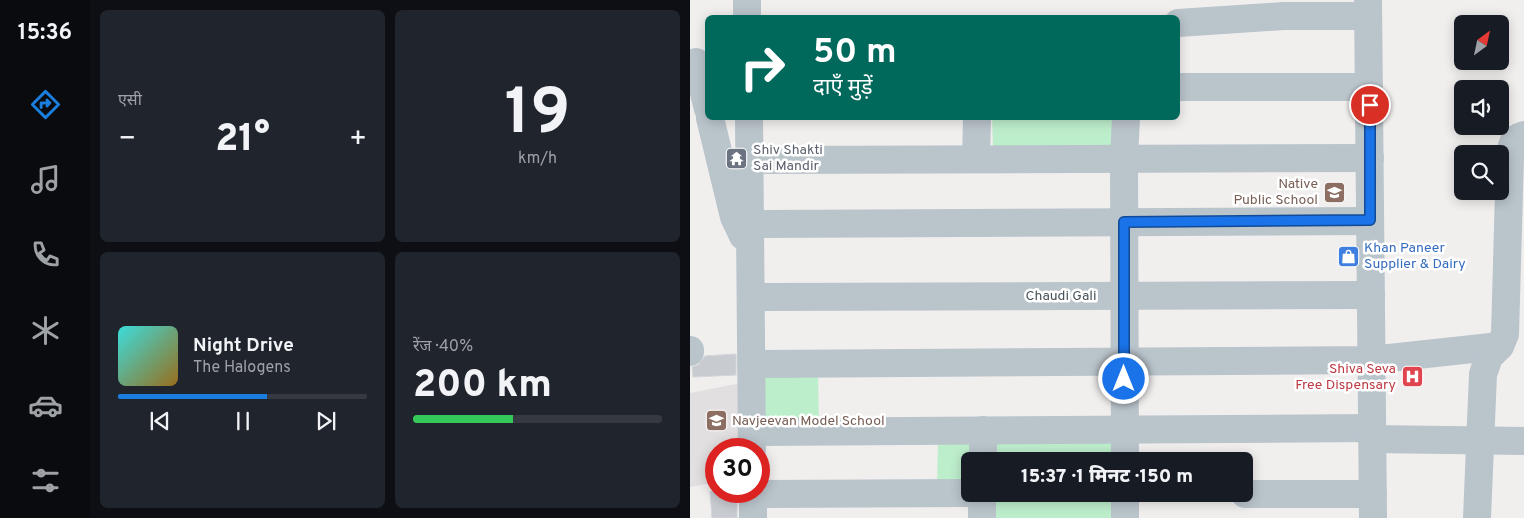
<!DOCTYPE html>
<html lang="hi">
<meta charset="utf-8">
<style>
:root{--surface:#171b24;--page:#20242c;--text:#f1f3f6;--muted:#9ea1a6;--line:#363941;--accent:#1b7ede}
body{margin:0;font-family:Overpass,"Noto Sans Devanagari",sans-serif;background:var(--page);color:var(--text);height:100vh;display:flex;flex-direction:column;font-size:19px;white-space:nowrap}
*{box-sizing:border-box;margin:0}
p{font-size:16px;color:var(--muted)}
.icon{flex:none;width:28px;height:28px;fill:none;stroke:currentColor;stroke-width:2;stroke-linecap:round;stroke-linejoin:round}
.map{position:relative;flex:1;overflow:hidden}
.details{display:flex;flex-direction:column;gap:10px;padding:10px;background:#0d0f14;width:600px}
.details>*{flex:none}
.hud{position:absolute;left:15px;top:15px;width:475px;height:105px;border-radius:8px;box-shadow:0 2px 12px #0003;background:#00695c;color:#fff;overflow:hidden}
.needle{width:32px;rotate:33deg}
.fabs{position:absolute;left:764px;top:15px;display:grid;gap:10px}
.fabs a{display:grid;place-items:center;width:55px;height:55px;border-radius:8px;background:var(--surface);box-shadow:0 2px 12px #0003;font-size:25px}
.speed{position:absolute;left:15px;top:438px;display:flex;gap:10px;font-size:25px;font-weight:700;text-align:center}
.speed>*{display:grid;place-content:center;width:65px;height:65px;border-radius:50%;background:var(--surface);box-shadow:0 2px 12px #0003;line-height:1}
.speed .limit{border:8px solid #d22;background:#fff;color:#111}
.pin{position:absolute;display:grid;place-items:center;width:42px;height:42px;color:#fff;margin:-21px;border:2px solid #fff;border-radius:50%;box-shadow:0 1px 5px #0007}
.me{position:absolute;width:55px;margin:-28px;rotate:0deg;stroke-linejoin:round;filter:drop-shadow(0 0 4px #0008)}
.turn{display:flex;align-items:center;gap:18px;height:105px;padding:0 25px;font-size:22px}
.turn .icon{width:65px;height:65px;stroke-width:2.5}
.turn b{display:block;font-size:35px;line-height:42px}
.big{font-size:38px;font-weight:800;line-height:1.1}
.details .tile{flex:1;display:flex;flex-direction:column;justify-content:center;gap:8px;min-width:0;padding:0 18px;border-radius:8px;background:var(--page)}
.details .dial{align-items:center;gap:0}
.dial b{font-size:65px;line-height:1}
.song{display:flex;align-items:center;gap:15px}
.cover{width:60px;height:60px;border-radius:8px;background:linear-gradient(135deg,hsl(180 70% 55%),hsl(40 70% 35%))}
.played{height:5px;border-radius:2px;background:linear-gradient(90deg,var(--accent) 60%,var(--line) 60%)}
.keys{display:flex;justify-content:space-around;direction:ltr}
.heat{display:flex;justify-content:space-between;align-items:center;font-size:28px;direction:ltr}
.charge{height:8px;border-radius:4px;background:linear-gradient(90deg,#34c759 40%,var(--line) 0)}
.details .tiles{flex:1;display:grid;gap:10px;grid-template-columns:repeat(2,1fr)}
.trip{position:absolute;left:271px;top:452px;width:292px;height:50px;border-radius:8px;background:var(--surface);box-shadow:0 2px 12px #0003;font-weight:800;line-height:50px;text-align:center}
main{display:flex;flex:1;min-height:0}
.tab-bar{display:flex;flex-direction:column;width:90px;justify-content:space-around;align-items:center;background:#090b0e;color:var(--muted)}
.tab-bar .icon{width:35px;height:35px}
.tab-bar .current{color:var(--accent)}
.tab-bar b{font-size:22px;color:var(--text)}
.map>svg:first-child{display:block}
</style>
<main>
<nav class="tab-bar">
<b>15:36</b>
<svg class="icon current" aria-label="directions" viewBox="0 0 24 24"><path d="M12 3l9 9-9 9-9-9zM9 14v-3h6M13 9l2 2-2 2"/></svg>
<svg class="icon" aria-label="music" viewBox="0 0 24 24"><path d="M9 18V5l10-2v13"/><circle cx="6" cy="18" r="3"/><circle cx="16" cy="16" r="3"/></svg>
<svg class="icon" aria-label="phone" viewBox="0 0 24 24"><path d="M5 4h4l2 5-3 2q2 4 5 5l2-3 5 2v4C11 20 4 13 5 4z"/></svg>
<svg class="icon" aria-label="climate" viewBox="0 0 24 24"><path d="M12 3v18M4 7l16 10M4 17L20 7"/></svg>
<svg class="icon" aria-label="car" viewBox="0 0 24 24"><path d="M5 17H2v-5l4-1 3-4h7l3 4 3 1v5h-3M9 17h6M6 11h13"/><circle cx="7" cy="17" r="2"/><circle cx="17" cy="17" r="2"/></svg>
<svg class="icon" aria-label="filters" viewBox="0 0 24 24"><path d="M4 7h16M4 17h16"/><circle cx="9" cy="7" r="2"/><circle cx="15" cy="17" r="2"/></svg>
</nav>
<section class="details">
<div class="tiles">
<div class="tile"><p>एसी</p>
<div class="heat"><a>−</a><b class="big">21°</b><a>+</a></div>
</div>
<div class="tile dial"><b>19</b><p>km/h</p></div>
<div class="tile">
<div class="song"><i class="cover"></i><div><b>Night Drive</b><p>The Halogens</p></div></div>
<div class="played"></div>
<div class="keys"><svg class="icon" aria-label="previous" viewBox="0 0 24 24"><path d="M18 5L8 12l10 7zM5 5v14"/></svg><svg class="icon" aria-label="pause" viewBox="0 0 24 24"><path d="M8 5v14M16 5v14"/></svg><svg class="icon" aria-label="next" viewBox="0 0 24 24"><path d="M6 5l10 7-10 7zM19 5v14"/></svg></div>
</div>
<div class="tile"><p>रेंज · 40%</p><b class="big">200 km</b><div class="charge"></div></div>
</div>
</section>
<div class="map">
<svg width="834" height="518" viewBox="0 0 834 518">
<rect width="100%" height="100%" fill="#f1eeee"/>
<path fill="#e2dfe0" d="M 51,383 L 52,449 L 26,449 L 26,482 L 0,487 L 0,393 Z"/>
<g fill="#bdeecc">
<path d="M 302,118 L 424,118 L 425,146 L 303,147 Z"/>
<path d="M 69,370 L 128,370 L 129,426 L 69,426 Z"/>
<path d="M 422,440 L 423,461 L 300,461 L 300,442 Z"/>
<path d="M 248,441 L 285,441 L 280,461 L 280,485 L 247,485 Z"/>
<rect x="301" y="494" width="122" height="24"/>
</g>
<g fill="#c8ccd1" stroke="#d2d5da">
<path d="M 46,354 L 46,375 L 3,377 L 2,367 L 8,365 L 15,356 Z"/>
<path d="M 20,491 L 47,491 L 47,518 L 22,518 Z"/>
</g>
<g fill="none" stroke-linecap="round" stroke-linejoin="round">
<g stroke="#bac4cb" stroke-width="28">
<path d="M 57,0 L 57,18"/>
<path d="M 678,0 L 683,518"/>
<path d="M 488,23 L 594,16 L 677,16"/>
<path d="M 6,62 L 18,109"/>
<path d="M 488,87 L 679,87"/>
<path d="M 20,118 L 44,217 L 53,236"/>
<path d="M 59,118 L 62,449"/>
<path d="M 286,158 L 287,118"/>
<path d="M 59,160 L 680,158"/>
<path d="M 60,224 L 680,221"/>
<path d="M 61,297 L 681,295"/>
<path d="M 0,350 L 0,352"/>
<path d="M 62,364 L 681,360 L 810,346"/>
<path d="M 62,432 L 682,428"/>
<path d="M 682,439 L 834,441"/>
<path d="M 293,461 L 293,430"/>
<path d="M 435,461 L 434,158 L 436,118"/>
<path d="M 63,491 L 63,518"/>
<path d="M 63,494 L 280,493"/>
<path d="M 435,494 L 435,518"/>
<path d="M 555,494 L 683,494"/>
<path d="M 292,518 L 292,494"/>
<path d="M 787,518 L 793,374 L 799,357 L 810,346 L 815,334 L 820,156 C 821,145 823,138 834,135"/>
</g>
</g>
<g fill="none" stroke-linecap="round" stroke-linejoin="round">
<defs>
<path id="route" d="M 434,379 L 434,222 L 680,220 L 680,105"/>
</defs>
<use href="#route" stroke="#114b97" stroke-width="12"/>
<use href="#route" stroke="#1a73e8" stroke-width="9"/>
</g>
<defs>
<symbol id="temple-square" viewBox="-11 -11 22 22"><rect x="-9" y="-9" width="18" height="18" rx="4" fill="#6b7280" stroke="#fff"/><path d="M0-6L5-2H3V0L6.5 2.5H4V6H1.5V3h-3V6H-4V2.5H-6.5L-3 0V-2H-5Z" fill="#fff"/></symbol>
<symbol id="school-square" viewBox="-11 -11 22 22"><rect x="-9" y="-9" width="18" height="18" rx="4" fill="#8d6e63" stroke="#fff"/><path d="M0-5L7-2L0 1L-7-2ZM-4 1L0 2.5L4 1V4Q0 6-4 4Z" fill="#fff"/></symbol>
<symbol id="shop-square" viewBox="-11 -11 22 22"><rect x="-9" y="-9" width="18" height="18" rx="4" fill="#3f7fe0" stroke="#fff"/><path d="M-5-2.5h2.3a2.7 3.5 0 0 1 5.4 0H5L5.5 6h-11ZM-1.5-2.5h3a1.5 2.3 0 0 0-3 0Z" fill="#fff"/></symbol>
<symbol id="hospital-square" viewBox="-11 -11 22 22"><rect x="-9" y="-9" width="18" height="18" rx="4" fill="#e0444e" stroke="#fff"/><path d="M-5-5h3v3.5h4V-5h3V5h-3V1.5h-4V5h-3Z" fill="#fff"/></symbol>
</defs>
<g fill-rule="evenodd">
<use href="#temple-square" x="34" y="146" width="25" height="25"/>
<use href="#school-square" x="632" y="180" width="25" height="25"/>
<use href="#shop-square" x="646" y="244" width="25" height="25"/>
<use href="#hospital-square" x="710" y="364" width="25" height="25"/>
<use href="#school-square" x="14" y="408" width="25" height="25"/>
</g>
<g text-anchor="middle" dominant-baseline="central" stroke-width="5" stroke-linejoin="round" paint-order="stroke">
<g font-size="14" fill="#5b616d" stroke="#fff" text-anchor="start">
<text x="63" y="150">Shiv Shakti<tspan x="63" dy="16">Sai Mandir</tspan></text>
</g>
<g font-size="14" fill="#785e54" stroke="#fff" text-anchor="end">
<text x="628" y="184">Native<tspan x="628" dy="16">Public School</tspan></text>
<text x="42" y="421" text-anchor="start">Navjeevan Model School</text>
</g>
<g font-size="14" fill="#366cbe" stroke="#fff" text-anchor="start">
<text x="674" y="248">Khan Paneer<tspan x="674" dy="16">Supplier &amp; Dairy</tspan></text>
</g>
<g font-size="14" fill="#46535b" stroke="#fff">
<text x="371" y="296">Chaudi Gali</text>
</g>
<g font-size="14" fill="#be3a42" stroke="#fff" text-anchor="end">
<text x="706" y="369">Shiva Seva<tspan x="706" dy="16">Free Dispensary</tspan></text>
</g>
</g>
</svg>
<div class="fabs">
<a><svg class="needle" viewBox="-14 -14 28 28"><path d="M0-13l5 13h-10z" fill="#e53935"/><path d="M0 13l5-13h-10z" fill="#9ea1a6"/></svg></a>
<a><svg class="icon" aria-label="sound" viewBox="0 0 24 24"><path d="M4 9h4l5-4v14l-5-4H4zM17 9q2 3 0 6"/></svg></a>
<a><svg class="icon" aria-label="search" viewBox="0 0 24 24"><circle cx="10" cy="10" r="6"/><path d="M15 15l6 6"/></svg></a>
</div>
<div class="speed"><div class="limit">30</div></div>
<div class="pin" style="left:680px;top:105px;background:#d93025"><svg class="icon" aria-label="arrive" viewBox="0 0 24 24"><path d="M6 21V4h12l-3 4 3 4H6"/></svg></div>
<svg class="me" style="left:434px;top:379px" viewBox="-20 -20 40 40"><circle r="17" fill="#1a73e8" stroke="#fff" stroke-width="3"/><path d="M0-11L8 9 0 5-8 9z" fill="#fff"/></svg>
<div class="trip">15:37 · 1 मिनट · 150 m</div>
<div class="hud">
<div class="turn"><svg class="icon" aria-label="right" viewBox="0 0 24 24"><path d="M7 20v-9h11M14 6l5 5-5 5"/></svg><div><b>50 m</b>दाएँ मुड़ें</div></div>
</div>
</div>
</main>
